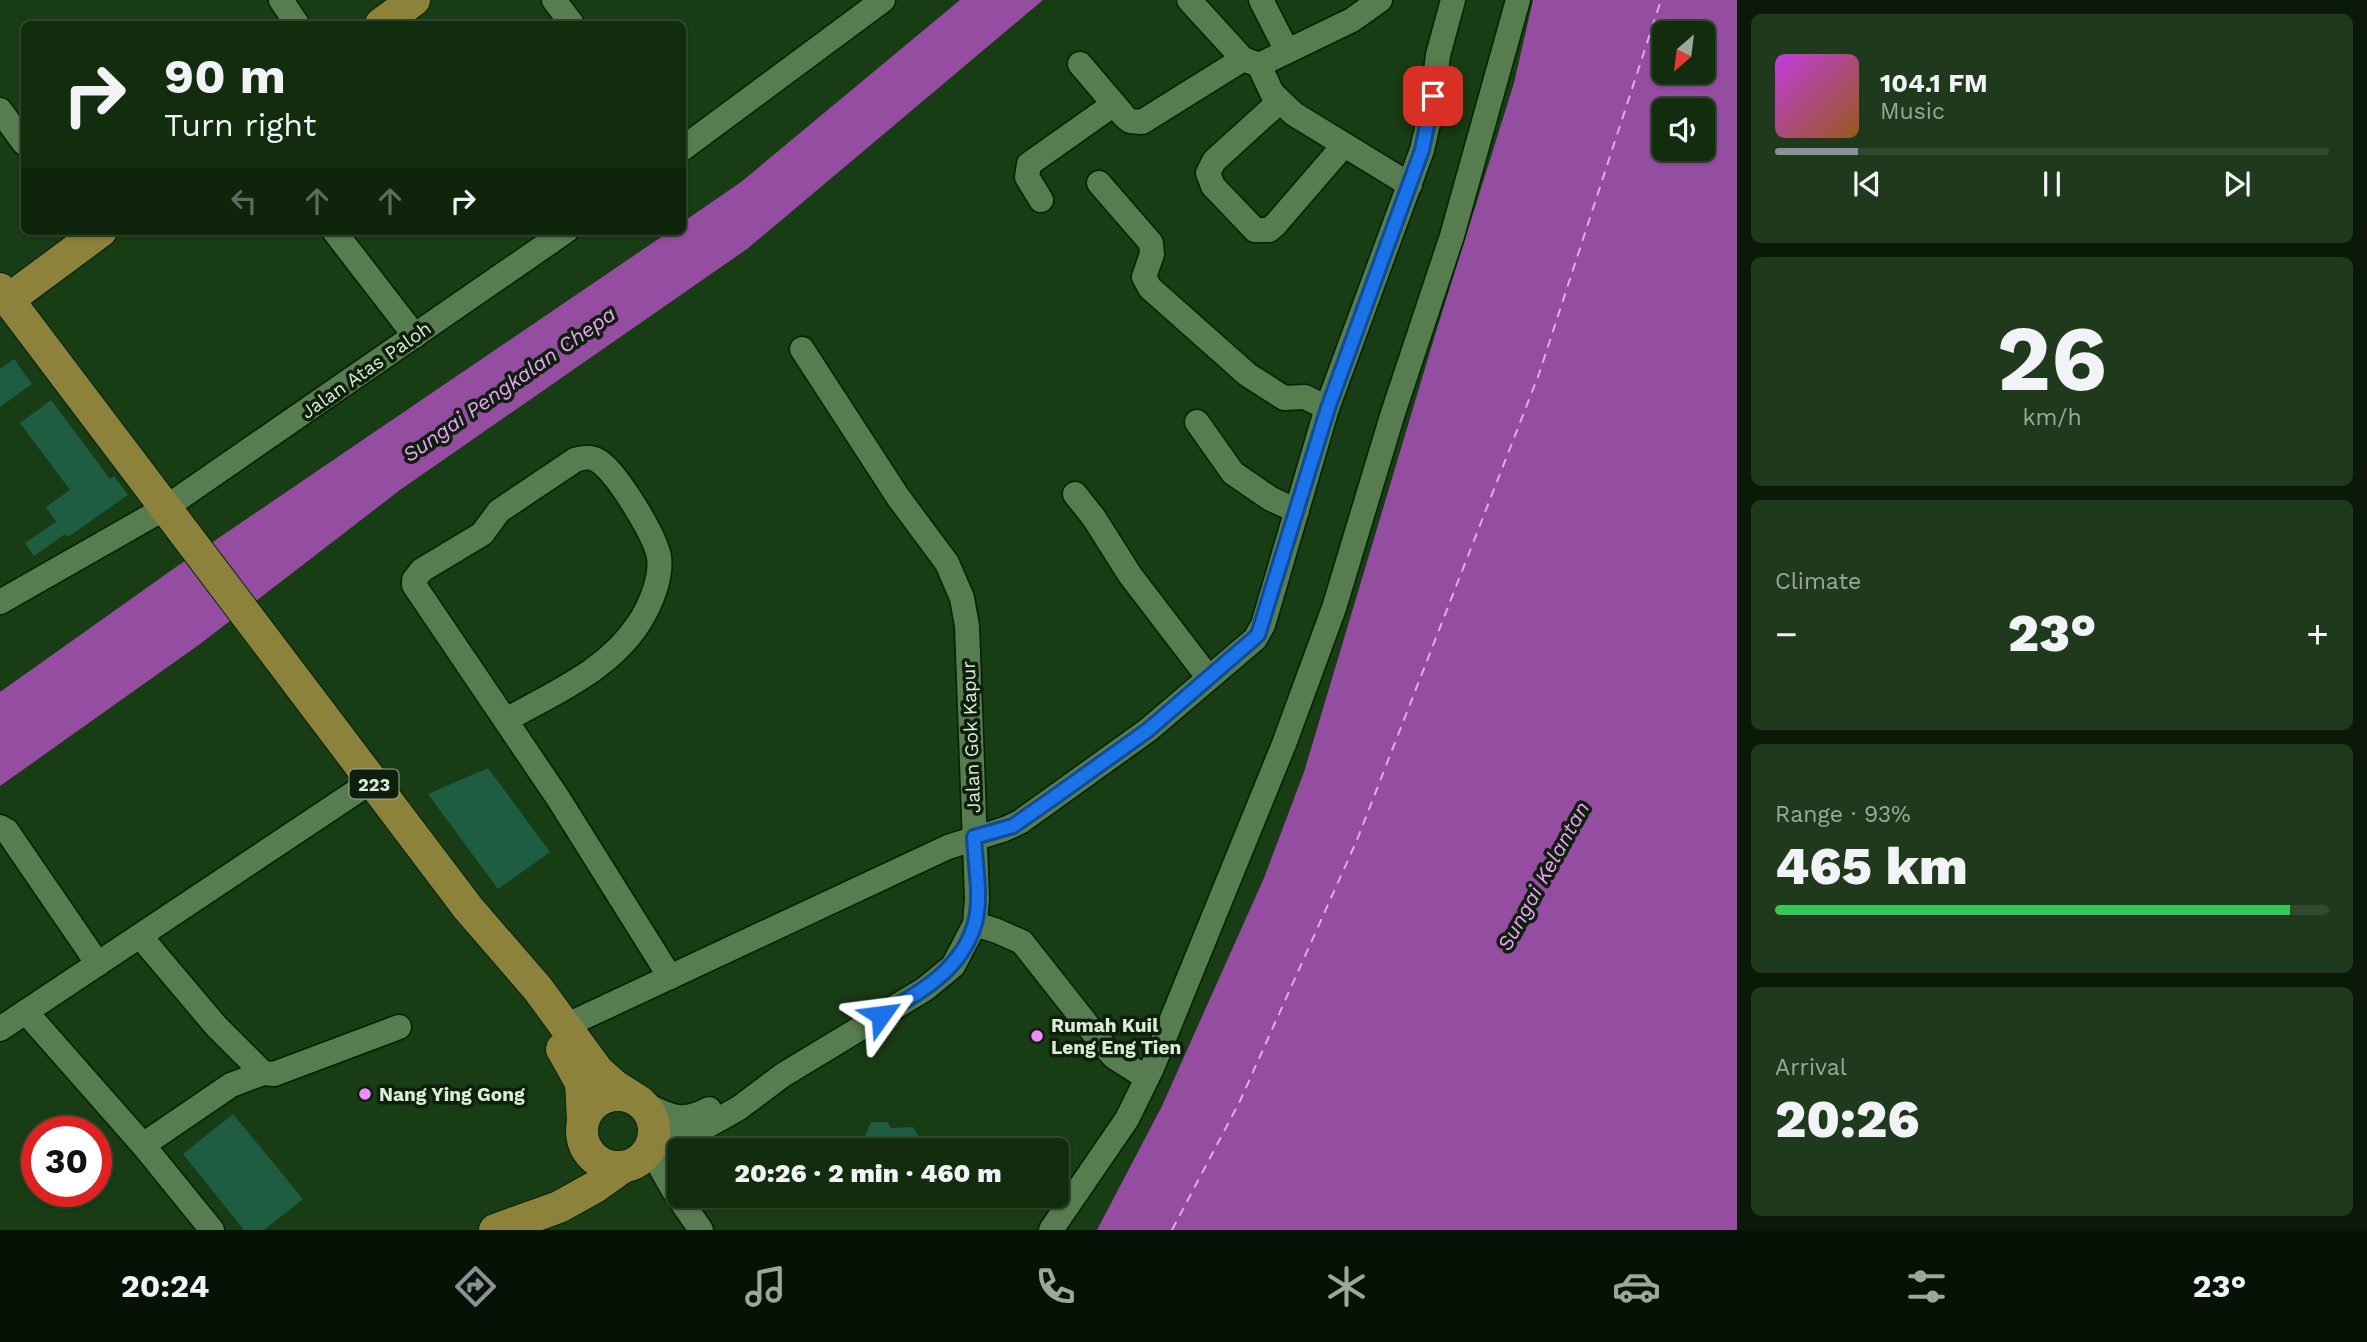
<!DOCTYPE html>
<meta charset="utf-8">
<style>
:root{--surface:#122d0e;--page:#1f391c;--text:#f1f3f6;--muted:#9ca89e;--line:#31492e;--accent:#8c9099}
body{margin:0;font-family:"Work Sans",sans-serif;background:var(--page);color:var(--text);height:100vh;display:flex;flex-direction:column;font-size:26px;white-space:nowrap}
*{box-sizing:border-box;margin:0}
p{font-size:23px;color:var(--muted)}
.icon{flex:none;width:38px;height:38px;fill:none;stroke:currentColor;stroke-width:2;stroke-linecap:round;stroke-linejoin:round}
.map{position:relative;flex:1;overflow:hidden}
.sheet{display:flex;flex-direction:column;gap:14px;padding:14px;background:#0a1908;width:630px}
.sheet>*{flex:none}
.banner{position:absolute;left:21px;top:21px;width:665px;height:214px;border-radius:10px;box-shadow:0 2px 5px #0004,0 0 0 2px var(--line);background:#122d0e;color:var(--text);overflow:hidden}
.needle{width:46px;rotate:208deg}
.fabs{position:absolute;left:1652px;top:21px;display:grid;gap:14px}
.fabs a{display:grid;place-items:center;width:63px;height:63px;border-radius:10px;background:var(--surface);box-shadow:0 2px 5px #0004,0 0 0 2px var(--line);font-size:35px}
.speed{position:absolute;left:21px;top:1116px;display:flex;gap:14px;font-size:35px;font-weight:700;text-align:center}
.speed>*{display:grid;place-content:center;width:91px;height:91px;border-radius:50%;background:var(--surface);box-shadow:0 2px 5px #0004,0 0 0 2px var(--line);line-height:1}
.speed .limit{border:10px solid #d22;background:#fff;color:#111}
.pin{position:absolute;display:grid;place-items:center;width:60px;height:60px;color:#fff;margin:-30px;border-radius:14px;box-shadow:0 4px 10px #0006}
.me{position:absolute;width:77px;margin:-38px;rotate:59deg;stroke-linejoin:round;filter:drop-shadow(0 0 5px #0008)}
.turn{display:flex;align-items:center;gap:24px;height:147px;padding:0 28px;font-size:32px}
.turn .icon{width:91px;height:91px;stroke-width:2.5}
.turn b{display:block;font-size:49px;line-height:60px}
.lanes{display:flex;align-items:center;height:66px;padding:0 28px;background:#0003;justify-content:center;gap:35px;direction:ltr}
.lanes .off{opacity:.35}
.big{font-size:52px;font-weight:800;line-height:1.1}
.sheet .widget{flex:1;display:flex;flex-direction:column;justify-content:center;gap:10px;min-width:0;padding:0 24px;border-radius:10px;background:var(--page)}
.sheet .dial{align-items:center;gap:0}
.dial b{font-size:91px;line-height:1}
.song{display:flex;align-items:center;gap:21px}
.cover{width:84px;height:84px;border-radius:10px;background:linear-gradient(135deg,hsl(290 70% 55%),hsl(30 70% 35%))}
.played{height:7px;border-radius:4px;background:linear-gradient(90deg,var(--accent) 15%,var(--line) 15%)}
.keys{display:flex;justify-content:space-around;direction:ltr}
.heat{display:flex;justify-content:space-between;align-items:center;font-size:38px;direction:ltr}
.charge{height:10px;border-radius:5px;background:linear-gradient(90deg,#34c759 93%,var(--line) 0)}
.trip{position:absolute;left:667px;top:1138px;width:402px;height:70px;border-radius:10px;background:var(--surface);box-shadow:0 2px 5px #0004,0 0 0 2px var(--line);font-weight:800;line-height:70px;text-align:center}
.dock{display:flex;height:112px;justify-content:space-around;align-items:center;background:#071206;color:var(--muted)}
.dock .icon{width:49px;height:49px}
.dock .selected{color:var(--accent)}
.dock b{font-size:32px;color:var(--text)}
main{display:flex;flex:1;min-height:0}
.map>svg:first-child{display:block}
</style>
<main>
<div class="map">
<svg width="1737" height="1230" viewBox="0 0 1737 1230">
<rect width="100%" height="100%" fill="#183c13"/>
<g fill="#944da0" fill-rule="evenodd">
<path d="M 960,0 L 1043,0 L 747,249 L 400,490 L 200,644 L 0,786 L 0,692 L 176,567 L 670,231 L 682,231 L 683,222 L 741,182 Z"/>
<path d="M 1533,0 L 1737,0 L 1737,1230 L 1097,1230 L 1162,1106 L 1264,878 L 1304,772 L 1435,335 L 1514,83 ZM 1664,33 L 1703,33 L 1703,72 L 1664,72 ZM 1664,110 L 1703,110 L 1703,149 L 1664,149 Z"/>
</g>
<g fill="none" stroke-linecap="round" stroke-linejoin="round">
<path stroke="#eca3f9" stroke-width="2" stroke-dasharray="9 7" stroke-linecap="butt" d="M 1172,1230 L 1240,1101 L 1357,840 L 1539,374 L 1661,0"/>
</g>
<g fill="#1f5d42">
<path d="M 14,359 L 32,384 L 0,407 L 0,369 Z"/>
<path d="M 51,400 L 110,479 L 114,476 L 128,495 L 68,537 L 65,534 L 34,556 L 25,543 L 56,522 L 46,507 L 70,490 L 20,423 Z"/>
<path d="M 488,768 L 550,852 L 498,889 L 428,794 Z"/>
<path d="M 233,1114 L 303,1199 L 264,1230 L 244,1230 L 183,1154 Z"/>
<path d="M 871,1122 L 887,1122 L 891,1128 L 913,1127 L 928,1150 L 873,1148 L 865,1136 Z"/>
</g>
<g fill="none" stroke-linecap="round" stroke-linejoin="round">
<defs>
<g id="minor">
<path d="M 281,0 L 297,24"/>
<path d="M 554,0 L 572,24"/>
<path d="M 1189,0 L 1243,59 L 1259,65 L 1272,93 L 1294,114 L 1410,185"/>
<path d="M 1261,0 L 1287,51"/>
<path d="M 1080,64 L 1125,117 L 1130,121 L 1142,122 L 1243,59"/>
<path d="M 1259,65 L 1352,20 L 1380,0"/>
<path d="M 1279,102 L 1214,161 L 1208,173 L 1213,186 L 1255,230 L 1269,230 L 1275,225 L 1344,145"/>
<path d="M 0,110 L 24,143"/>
<path d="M 682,149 L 883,0"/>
<path d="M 1099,183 L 1151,243 L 1152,254 L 1144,277 L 1150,288 L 1248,375 L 1284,398 L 1305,397 L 1327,408"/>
<path d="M 1041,200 L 1027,177 L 1029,164 L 1114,104"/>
<path d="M 334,231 L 415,336"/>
<path d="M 1197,422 L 1233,473 L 1271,499 L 1297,511"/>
<path d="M 1075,494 L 1094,518 L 1130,575 L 1208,677"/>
<path d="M 0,602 L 165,508 L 566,231"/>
<path d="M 506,720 C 553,693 608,671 639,623 C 650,606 662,578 659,557 C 655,535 618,475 600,462 C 592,456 584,457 575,460 L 499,511 L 482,534 L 422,570 L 414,580 L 414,585 L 558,798 L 670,977"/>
<path d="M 0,827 L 7,831 L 98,964"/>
<path d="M 975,924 L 997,931 L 1022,942 L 1104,1046 L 1114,1057 L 1147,1078"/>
<path d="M 140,936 L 216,1026 L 263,1073 L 274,1074 L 399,1027"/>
<path d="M 26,1012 L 143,1145 L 212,1230"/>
<path d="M 565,1026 L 948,847 L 1005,829 L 1020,822 L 1148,730 L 1255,639 L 1263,625 L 1327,408 L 1422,150 L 1431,111 L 1438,55 L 1453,0"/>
<path d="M 0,1029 L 372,781"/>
<path d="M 640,1102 C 668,1115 681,1125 709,1109"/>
<path d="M 143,1145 L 231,1085 L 263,1073"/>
<path d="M 701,1230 L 674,1191 L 650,1149 L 672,1138 L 700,1130 L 739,1108 L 783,1075 L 925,989 L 953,966 L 975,924 L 977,899 L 967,626 L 962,598 L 947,563 L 898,497 L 802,349"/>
<path d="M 1051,1230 L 1127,1119 L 1152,1068 L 1284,744 L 1334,608 L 1393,413 L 1452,236 L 1518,0"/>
</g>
<g id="major">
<path d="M 381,24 L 414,0"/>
<path d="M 0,289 L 468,908 L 538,989 L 598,1071 L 615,1086 L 640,1102"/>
<path d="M 8,300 L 101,231"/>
<path d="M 562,1049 L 581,1083 L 583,1122"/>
<circle cx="618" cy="1131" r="36"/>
<path d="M 495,1230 L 559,1207 L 595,1187 L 623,1167"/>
</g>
</defs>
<use href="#minor" stroke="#020" stroke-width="27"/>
<use href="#major" stroke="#020" stroke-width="34"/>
<use href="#minor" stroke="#567c50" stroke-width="24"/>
<use href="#major" stroke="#8d823b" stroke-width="32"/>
</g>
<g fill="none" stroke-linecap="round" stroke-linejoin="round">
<defs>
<path id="route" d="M 881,1015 C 919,993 962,970 975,923 C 982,897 975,864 974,837 L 1013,826 L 1053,798 L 1148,730 L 1258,635 L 1328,408 L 1422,150 L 1433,96"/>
</defs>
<use href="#route" stroke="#114b97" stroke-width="18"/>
<use href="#route" stroke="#1a73e8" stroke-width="12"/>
</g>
<g fill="#eb8dfc" stroke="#0f1e0d" stroke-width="2.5">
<circle cx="1037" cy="1036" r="7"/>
<circle cx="365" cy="1094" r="7"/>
</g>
<g text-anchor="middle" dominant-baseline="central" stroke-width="7" stroke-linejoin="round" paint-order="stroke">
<rect fill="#0f1e0d" stroke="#9cb09a" stroke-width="2" x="349.5" y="769.5" width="49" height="29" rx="5"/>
<g font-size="18" font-weight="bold" fill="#d9eed6">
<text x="374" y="784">223</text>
</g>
<g font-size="19" fill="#d9eed6" stroke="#0f1e0d">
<text transform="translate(366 370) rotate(-35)">Jalan Atas Paloh</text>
<text transform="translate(971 737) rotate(-92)">Jalan Gok Kapur</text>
</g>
<g font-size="19" font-weight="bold" fill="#d9eed6" stroke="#0f1e0d" text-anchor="start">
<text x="1051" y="1025">Rumah Kuil<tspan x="1051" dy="22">Leng Eng Tien</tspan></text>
<text x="379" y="1094">Nang Ying Gong</text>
</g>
<g font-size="21" font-style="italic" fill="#eca3f9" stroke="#0f1e0d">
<text transform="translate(509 384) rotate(-35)">Sungai Pengkalan Chepa</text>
<text transform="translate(1543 876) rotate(-61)">Sungai Kelantan</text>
</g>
</g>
</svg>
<div class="fabs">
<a><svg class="needle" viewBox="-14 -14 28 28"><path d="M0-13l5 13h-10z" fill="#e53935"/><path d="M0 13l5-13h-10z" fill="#9ca89e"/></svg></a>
<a><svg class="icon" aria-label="sound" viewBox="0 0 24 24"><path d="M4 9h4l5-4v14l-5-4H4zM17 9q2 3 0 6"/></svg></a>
</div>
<div class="speed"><div class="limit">30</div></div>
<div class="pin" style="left:1433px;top:96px;background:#d93025"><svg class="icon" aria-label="arrive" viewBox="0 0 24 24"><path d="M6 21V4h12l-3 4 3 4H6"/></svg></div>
<svg class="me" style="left:881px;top:1015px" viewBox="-20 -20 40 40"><path d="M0-17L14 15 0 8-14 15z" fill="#1a73e8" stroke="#fff" stroke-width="4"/></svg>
<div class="trip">20:26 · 2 min · 460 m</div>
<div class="banner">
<div class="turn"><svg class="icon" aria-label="right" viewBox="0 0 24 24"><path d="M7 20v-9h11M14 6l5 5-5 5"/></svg><div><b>90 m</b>Turn right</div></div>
<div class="lanes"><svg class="icon off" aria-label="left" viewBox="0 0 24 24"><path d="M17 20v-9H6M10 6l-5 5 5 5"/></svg><svg class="icon off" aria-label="ahead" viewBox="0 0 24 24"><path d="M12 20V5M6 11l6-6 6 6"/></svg><svg class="icon off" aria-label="ahead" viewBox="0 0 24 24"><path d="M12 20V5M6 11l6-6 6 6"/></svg><svg class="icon" aria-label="right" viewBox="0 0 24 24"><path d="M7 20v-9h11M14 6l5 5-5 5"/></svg></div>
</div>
</div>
<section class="sheet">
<div class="widget">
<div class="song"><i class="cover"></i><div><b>104.1 FM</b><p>Music</p></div></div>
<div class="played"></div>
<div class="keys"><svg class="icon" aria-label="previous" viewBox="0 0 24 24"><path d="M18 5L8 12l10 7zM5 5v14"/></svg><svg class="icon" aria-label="pause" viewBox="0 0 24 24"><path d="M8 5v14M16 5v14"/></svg><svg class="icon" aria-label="next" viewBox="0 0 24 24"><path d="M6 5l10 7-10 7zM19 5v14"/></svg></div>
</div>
<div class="widget dial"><b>26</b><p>km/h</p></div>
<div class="widget"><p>Climate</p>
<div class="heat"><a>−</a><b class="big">23°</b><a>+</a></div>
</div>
<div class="widget"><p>Range · 93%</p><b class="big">465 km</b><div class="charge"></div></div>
<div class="widget"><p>Arrival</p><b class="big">20:26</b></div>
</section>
</main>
<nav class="dock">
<b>20:24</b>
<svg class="icon selected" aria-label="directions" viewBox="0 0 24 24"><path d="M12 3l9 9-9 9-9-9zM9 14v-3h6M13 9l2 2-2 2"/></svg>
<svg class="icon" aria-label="music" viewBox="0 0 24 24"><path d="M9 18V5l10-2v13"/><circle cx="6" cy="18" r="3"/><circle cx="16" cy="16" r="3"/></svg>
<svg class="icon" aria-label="phone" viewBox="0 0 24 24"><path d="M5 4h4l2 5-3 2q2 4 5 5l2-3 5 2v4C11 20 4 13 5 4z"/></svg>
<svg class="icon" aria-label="climate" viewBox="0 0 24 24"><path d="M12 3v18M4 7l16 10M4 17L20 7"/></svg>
<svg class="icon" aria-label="car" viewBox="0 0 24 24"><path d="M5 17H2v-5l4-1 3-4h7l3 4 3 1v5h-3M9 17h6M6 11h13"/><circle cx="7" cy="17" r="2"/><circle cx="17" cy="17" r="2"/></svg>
<svg class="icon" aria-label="filters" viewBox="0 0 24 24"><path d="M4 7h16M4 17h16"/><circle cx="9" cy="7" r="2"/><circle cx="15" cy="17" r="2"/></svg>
<b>23°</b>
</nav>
